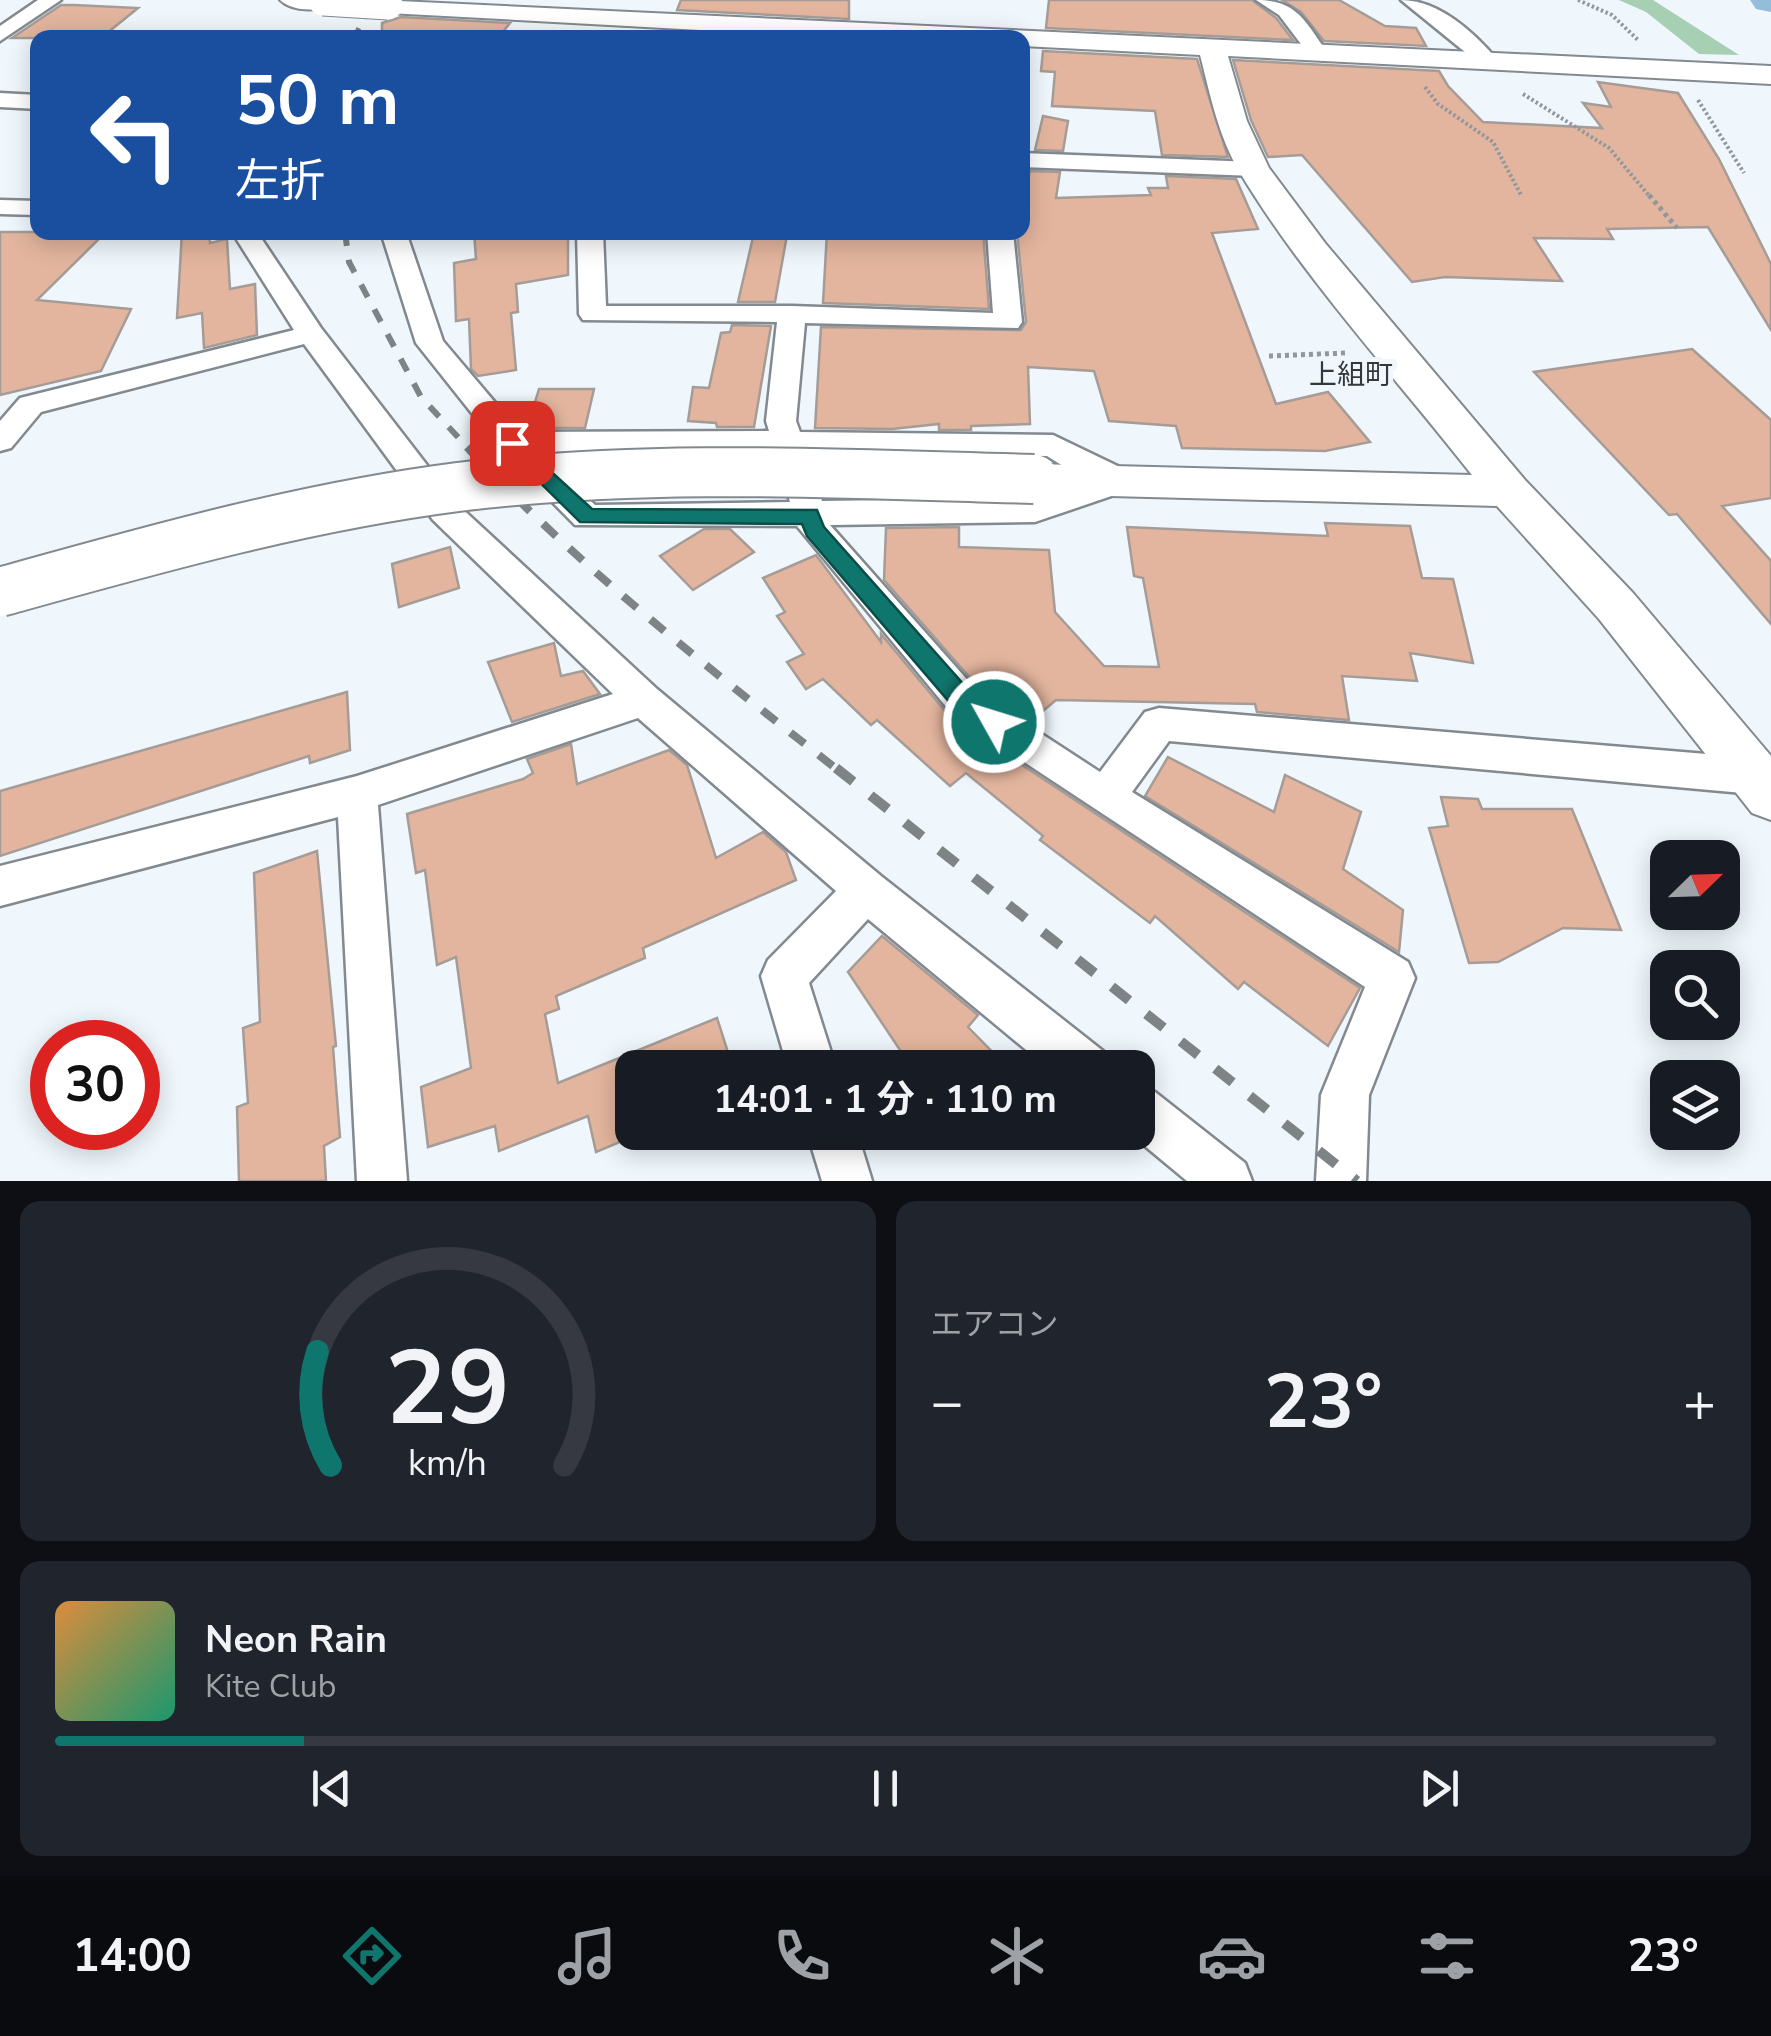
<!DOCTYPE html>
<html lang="ja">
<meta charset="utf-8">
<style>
:root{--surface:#171b24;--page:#20242c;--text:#f1f3f6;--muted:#9ea1a6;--line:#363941;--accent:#0f766e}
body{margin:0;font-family:"Nunito Sans","Noto Sans JP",sans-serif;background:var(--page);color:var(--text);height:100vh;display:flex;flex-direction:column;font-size:38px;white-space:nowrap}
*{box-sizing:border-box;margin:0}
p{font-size:32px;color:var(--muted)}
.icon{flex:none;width:55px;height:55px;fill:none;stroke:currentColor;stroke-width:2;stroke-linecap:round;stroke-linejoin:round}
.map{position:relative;height:1181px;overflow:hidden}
.drawer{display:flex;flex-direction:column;gap:20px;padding:20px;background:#0d0f14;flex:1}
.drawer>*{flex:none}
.hud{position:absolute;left:30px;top:30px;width:1000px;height:210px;border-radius:20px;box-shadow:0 5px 25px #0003;background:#1a4fa0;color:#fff;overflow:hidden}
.needle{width:65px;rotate:67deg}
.controls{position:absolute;left:1650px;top:840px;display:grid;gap:20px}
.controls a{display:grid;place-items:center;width:90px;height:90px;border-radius:20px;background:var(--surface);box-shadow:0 5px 25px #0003;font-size:50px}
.speed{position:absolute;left:30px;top:1020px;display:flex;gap:20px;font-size:50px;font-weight:700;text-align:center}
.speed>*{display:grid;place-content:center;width:130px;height:130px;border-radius:50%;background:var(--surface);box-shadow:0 5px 25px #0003;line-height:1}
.speed .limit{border:15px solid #d22;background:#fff;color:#111}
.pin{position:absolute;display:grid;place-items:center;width:85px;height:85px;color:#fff;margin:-42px;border-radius:20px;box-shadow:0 5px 15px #0006}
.me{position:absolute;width:110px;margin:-55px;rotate:309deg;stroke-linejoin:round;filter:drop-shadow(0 0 8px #0008)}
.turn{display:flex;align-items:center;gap:35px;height:210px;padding:0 40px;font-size:45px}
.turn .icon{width:130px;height:130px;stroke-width:2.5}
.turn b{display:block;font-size:70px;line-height:85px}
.big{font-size:75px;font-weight:700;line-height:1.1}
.drawer .widget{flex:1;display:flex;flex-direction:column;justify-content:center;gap:15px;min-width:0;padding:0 35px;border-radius:20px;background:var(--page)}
.drawer .dial{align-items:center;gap:0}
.dial svg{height:260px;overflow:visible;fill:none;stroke:var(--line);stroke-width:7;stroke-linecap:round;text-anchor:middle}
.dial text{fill:var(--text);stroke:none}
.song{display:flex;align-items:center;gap:30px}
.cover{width:120px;height:120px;border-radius:15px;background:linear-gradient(135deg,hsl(30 70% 55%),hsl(160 70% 35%))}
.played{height:10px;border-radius:5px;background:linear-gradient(90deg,var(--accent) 15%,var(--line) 15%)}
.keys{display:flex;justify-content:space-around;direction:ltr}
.heat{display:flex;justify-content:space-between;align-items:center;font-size:55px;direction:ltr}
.drawer .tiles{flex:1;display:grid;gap:20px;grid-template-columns:1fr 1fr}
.widget:last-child{grid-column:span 2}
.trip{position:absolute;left:615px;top:1050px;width:540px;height:100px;border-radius:20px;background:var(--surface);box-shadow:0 5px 25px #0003;font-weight:700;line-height:100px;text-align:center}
.menu{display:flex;height:160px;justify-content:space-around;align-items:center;background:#090b0e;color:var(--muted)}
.menu .icon{width:70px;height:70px}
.menu .on{color:var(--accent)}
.menu b{font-size:45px;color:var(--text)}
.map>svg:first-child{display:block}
</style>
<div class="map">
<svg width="1771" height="1181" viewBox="0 0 1771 1181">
<rect width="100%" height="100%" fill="#eff7fd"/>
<path fill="#a7cfb3" d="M 1619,0 L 1653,0 L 1739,55 L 1699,54 L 1646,12 Z"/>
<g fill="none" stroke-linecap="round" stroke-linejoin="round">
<path fill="#94bddc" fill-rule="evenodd" d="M 1750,0 L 1771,0 L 1771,12 L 1756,9 Z"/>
</g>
<g fill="#e3b59e" stroke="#a59c97" stroke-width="2.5">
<path d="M 681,0 L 849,0 L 849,19 L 677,10 Z"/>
<path d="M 1049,0 L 1252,0 L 1276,18 L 1293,40 L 1046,28 Z"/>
<path d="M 1282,0 L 1339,0 L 1385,26 L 1416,28 L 1426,46 L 1324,41 L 1301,12 Z"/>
<path d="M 61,5 L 74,5 L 138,8 L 101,38 L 12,38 Z"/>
<path d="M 401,17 L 510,23 L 498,38 L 382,38 L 382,23 Z"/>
<path d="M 1043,51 L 1197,59 L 1228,157 L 1162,155 L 1155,111 L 1052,106 L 1055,72 L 1041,71 Z"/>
<path d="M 1233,60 L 1439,71 L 1448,86 L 1483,122 L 1602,128 L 1583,103 L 1611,107 L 1598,82 L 1678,93 L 1719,159 L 1771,264 L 1771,330 L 1708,227 L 1607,229 L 1613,239 L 1534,238 L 1562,281 L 1445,277 L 1412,282 L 1302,155 L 1268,157 L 1251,120 Z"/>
<path d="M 1043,116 L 1068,121 L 1063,151 L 1035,150 Z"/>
<path d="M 1030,171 L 1060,172 L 1056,198 L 1151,195 L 1148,188 L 1168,188 L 1166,176 L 1236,179 L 1258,229 L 1212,233 L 1276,404 L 1328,392 L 1370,442 L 1325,451 L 1182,448 L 1176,426 L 1109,421 L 1094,371 L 1028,367 L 1030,424 L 971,426 L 971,430 L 939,430 L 939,424 L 892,429 L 815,428 L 821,327 L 1021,330 L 1026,322 L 1017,232 L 1022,232 L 1022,203 Z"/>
<path d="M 0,232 L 106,232 L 37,300 L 131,309 L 101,371 L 0,395 Z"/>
<path d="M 182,232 L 209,232 L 210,243 L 227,239 L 230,289 L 255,284 L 257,335 L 204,348 L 202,313 L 177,318 Z"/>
<path d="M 474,232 L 568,232 L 568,275 L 516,284 L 518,312 L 511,313 L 516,370 L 478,376 L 471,369 L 469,319 L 456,321 L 454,263 L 476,259 Z"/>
<path d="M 827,232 L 983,232 L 989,309 L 823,303 Z"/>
<path d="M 754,233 L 787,235 L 775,302 L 738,302 Z"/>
<path d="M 732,325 L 771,326 L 754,427 L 717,427 L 716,423 L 688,421 L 693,387 L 709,388 L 721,333 L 730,332 Z"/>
<path d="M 1692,349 L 1771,420 L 1771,498 L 1722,506 L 1771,561 L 1771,624 L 1677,514 L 1669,515 L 1534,372 Z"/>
<path d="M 539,389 L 594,389 L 585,428 L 527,428 Z"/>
<path d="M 1325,523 L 1410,526 L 1422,578 L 1453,579 L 1473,663 L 1410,653 L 1417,681 L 1342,676 L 1349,720 L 1257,712 L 1255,704 L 1056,700 L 1030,722 L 981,690 L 884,580 L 886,528 L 959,527 L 959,547 L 1049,550 L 1055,612 L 1104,666 L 1159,667 L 1143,578 L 1134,576 L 1127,527 L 1328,536 Z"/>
<path d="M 704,529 L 730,529 L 754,552 L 693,590 L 660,556 Z"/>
<path d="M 450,547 L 459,588 L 399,607 L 392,564 Z"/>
<path d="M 816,555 L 881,642 L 881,634 L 951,718 L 1360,988 L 1328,1046 L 1244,982 L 1238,989 L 1155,916 L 1150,923 L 1040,840 L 1043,836 L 966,773 L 950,786 L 877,720 L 871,725 L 823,679 L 806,689 L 787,662 L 804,654 L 777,616 L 785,612 L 763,578 Z"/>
<path d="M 554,643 L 561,676 L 583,671 L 600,694 L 512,722 L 488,662 Z"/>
<path d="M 347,692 L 350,750 L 310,763 L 309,756 L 0,856 L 0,791 Z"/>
<path d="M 571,744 L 577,784 L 669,750 L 687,765 L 716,858 L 763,832 L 786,852 L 796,880 L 643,948 L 645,958 L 556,996 L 559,1009 L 545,1014 L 558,1083 L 717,1018 L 733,1068 L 632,1068 L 632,1137 L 596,1152 L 588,1116 L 499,1151 L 495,1126 L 428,1147 L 421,1087 L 471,1068 L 456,957 L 437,965 L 425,870 L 416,873 L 407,814 L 523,779 L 533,773 L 527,759 Z"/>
<path d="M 1168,757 L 1274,812 L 1285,775 L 1361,812 L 1343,869 L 1403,910 L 1399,952 L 1145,796 Z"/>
<path d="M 1441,797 L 1478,799 L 1482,809 L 1572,809 L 1621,930 L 1563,928 L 1498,962 L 1469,963 L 1429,828 L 1448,826 Z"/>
<path d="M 317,851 L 336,1046 L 333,1047 L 340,1137 L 324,1146 L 326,1181 L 239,1181 L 237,1107 L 248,1103 L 243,1028 L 260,1022 L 254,873 Z"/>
<path d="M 882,936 L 978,1015 L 968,1027 L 1008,1068 L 912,1068 L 848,972 Z"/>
</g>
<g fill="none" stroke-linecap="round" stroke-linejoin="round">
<defs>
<g id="street">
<path d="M 38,0 L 61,0 L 0,41 L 0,26 Z"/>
<path d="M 1256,0 C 1297,0 1305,21 1327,52 L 1324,56 L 1310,56 L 1279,15 Z"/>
<path d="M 1401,0 C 1439,0 1475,33 1498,61 L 1495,65 L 1481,65 Z"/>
<path d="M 0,93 L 38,95 L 38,109 L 0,107 Z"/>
<path d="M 1022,153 L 1254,162 L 1266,169 L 1254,176 L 1022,167 Z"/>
<path d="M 0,200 L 38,201 L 38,215 L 0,214 Z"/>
<path d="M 232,232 L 257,232 L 321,328 L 457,504 L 657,689 L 881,876 L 1103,1051 L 1110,1068 L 1048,1068 L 868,919 L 809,983 L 836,1068 L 788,1068 L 761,976 L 768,960 L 836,891 L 638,718 L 378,805 L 407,1181 L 357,1181 L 338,817 L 0,906 L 0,866 L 357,776 L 613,694 L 433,520 L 304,344 L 41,412 L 11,448 L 0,451 L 0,421 L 20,398 L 294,330 Z"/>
<path d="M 381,232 L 406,232 L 443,341 L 520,432 L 769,431 L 766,421 L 777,322 L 583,320 L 579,314 L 577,232 L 603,232 L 606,306 L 792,306 L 993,313 L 987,232 L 1013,232 L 1022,322 L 1018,328 L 805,323 L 796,421 L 800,432 L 1053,435 L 1132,473 L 1137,481 L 1132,489 L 1035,522 L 830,525 L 979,693 L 1100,772 L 1145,712 L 1159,708 L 1754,758 L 1768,764 L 1771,782 L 1754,794 L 1169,741 L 1132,792 L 1408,962 L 1415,978 L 1369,1095 L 1366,1181 L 1316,1181 L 1321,1095 L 1365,987 L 953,715 L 797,526 L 575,525 L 501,450 L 416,343 ZM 663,450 L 775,452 L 790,502 L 595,505 L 541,453 ZM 807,453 L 1047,456 L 1087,481 L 1034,498 L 822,501 Z"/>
<path d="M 1138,1084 L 1155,1092 L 1245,1163 L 1252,1181 L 1187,1181 L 1128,1132 L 1138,1132 Z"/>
<path d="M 807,1132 L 857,1132 L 872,1181 L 822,1181 Z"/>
</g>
<g id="secondary">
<path d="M 280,0 L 335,0 L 336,1 C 324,13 292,12 280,0 Z"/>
<path d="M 378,0 L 1771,66 L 1771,84 L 1228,56 L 1247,121 L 1269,168 L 1325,243 L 1525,480 L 1633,593 L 1771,756 L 1771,820 L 1752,813 L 1599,619 L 1497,506 L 1034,494 L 1019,490 L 1012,479 L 1019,468 L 1034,464 L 1472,475 C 1396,378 1301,275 1239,171 C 1218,135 1210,94 1200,55 L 1022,46 L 1022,38 L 849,38 L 388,13 L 379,11 L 375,5 Z"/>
</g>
</defs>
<use href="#street" stroke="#82898f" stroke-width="5"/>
<use href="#secondary" stroke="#82898f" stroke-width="4"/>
<g stroke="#92979b" stroke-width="4" stroke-dasharray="2.5 2.5" stroke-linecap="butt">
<path d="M 1578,0 L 1612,15 L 1638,40"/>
<path d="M 1425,87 L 1438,104 L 1493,142 L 1521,195"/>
<path d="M 1523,94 L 1609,148 L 1651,198"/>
<path d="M 1698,100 L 1744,173"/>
</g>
<g stroke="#92979b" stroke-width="5" stroke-dasharray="4 4" stroke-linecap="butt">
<path d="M 1649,195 L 1677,228"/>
<path d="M 1269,356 L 1347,353"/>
</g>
<use href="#street" fill="#fff" fill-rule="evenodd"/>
<use href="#secondary" fill="#fff" fill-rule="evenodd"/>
<path stroke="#7e8386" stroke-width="5" stroke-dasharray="11 11" stroke-linecap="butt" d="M 354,38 L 373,0"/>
<path stroke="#7e8386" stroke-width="6" stroke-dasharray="14 14" stroke-linecap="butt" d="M 345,232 L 349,262 L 421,397 L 469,449"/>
<path stroke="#7e8386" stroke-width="8" stroke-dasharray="18 18" stroke-linecap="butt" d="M 467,447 C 580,569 709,668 839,771"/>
<path stroke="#7e8386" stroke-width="10" stroke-dasharray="22 22" stroke-linecap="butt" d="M 836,768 L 1357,1181"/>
<defs>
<path id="secondary-bridge-far1" d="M 323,1 L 388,5"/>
<path id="secondary-bridge" d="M 0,592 C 151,550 302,507 458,487 C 649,463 842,474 1034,479"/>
</defs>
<use href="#secondary-bridge-far1" stroke="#82898f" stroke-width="31" stroke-linecap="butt"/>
<use href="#secondary-bridge" stroke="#82898f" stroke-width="52" stroke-linecap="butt"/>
<use href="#secondary-bridge-far1" stroke="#fff" stroke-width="29"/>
<use href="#secondary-bridge" stroke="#fff" stroke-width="48"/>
</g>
<path fill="#0f766e" stroke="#0a4d48" stroke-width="2.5" d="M 512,436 L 592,509 L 817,510 L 824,527 L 974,696 L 1006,722 L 1002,730 L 985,730 L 957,711 L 807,536 L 802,524 L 580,522 L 505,448 L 505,438 Z"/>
<g text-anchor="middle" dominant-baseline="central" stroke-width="10" stroke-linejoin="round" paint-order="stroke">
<g font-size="28" fill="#35383a" stroke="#eff7fd">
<text x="1351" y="375">上組町</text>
</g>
</g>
</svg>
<div class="controls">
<a><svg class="needle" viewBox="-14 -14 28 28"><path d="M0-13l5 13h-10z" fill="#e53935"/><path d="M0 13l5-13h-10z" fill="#9ea1a6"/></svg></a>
<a><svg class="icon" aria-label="search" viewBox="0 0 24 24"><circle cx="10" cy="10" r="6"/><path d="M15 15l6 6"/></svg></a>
<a><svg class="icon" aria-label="layers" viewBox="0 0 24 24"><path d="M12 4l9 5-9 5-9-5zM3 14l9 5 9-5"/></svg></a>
</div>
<div class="speed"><div class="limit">30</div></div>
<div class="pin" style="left:512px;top:443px;background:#d93025"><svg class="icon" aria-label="arrive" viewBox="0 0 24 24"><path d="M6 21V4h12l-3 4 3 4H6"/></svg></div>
<svg class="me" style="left:994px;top:722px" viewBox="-20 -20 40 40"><circle r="17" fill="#0f766e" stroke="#fff" stroke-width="3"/><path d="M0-11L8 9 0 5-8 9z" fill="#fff"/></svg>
<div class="trip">14:01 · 1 分 · 110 m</div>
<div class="hud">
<div class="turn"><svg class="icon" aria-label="left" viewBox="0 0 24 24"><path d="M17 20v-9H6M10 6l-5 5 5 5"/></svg><div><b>50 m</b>左折</div></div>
</div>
</div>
<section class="drawer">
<div class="tiles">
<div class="widget dial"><svg viewBox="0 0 100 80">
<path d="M14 69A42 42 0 1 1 86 69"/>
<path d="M14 69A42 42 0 0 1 10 34" stroke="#0f766e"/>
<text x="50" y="56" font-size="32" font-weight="700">29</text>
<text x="50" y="72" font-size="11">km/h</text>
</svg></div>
<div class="widget"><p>エアコン</p>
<div class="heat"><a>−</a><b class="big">23°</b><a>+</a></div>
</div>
<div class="widget">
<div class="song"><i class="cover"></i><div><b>Neon Rain</b><p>Kite Club</p></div></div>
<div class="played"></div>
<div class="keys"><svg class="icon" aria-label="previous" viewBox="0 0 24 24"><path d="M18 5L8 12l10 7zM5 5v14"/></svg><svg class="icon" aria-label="pause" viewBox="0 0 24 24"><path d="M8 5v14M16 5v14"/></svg><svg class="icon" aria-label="next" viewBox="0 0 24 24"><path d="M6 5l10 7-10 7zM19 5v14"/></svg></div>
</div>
</div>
</section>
<nav class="menu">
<b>14:00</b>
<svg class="icon on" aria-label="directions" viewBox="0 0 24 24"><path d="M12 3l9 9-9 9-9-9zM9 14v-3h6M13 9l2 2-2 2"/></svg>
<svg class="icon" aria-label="music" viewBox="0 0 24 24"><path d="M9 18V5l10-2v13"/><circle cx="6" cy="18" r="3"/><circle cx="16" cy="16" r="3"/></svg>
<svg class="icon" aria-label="phone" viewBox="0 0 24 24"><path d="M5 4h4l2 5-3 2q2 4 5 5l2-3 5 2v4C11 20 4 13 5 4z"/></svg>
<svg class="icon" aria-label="climate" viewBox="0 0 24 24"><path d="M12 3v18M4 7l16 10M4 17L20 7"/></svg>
<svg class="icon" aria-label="car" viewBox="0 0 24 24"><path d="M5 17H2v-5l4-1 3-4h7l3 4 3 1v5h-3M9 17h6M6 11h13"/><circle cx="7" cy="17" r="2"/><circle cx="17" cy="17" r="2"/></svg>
<svg class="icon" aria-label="filters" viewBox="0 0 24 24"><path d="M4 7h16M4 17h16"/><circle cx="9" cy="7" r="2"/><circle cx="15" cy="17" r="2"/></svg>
<b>23°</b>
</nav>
